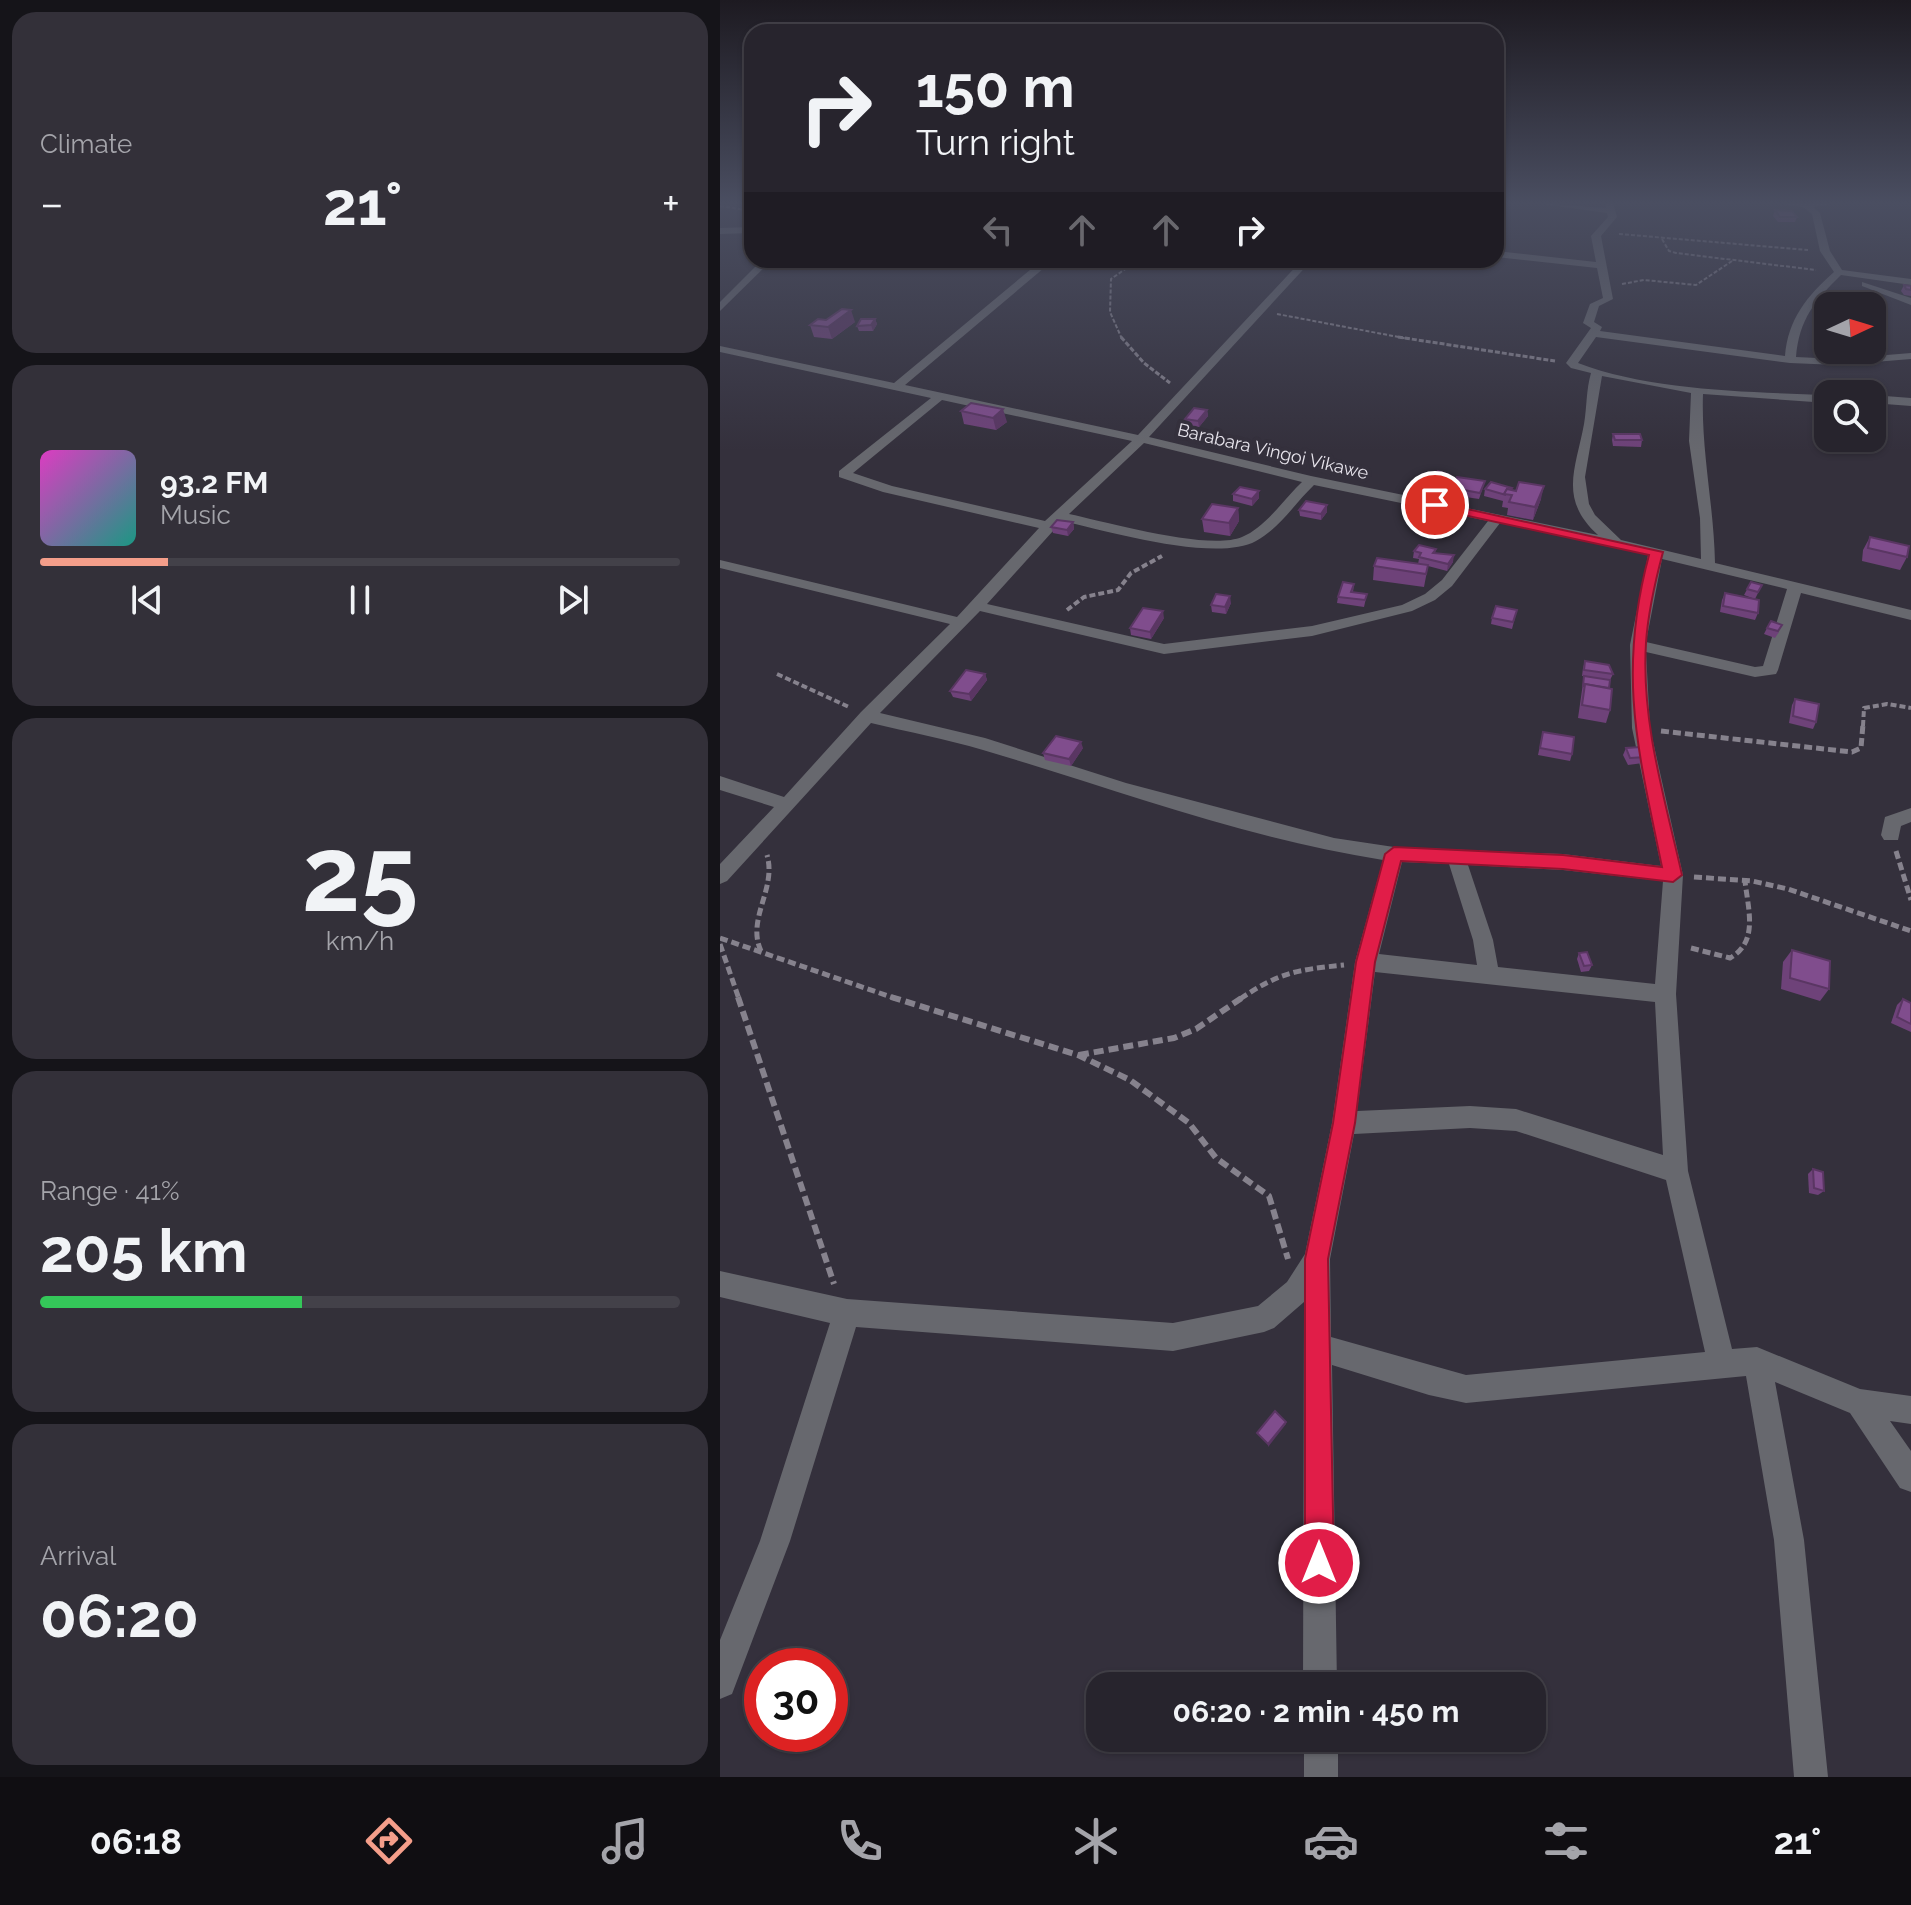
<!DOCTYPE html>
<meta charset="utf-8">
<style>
:root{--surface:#27242d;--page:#333039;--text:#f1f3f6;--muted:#a4a4aa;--line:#434149;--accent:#f49e8a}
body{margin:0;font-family:Raleway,sans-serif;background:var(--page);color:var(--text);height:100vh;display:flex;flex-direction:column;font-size:30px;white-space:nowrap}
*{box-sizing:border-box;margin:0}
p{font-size:26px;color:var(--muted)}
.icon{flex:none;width:44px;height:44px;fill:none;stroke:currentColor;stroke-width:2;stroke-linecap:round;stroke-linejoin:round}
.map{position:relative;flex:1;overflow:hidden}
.drawer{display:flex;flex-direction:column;gap:12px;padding:12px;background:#151419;width:720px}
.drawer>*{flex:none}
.banner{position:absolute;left:24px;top:24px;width:760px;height:244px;border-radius:24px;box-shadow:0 2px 6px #0004,0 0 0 2px var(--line);background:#27242d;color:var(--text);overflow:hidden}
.needle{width:52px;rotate:86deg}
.tools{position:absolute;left:1094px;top:292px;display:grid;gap:16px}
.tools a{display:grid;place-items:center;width:72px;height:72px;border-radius:16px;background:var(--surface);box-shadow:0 2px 6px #0004,0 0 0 2px var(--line);font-size:40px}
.speed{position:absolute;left:24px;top:1648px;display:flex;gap:16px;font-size:40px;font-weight:700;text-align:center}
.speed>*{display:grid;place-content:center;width:104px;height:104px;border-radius:50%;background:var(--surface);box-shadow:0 2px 6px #0004,0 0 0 2px var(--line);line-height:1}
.speed .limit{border:12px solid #d22;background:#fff;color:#111}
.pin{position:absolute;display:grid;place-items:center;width:68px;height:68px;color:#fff;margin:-34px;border:4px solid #fff;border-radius:50%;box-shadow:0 2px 8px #0007}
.me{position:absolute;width:88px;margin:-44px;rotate:0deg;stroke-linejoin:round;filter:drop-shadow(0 0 6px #0008)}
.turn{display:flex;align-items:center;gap:28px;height:168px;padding:0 40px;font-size:36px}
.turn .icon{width:104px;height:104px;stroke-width:2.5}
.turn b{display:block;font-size:56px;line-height:68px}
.lanes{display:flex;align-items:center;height:76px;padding:0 40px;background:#0003;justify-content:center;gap:40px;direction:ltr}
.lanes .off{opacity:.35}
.big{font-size:60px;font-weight:700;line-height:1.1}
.drawer .card{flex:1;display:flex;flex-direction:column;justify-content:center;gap:12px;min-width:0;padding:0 28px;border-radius:24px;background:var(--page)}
.drawer .dial{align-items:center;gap:0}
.dial b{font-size:104px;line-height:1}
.song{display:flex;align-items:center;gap:24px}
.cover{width:96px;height:96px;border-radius:12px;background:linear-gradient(135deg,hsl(310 70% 55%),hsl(170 70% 35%))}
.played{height:8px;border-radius:4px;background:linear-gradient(90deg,var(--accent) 20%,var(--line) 20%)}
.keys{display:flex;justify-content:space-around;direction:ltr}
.heat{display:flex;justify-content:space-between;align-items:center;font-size:44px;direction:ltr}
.charge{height:12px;border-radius:6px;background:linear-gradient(90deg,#34c759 41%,var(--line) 0)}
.trip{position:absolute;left:366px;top:1672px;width:460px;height:80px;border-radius:24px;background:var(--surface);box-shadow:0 2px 6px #0004,0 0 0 2px var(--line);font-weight:700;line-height:80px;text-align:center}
.tab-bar{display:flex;height:128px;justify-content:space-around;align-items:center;background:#100e12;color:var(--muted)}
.tab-bar .icon{width:56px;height:56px}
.tab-bar .on{color:var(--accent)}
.tab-bar b{font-size:36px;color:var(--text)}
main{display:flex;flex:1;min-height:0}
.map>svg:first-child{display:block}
</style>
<main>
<section class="drawer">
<div class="card"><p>Climate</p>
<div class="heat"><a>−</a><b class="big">21°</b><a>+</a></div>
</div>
<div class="card">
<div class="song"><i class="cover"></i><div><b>93.2 FM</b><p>Music</p></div></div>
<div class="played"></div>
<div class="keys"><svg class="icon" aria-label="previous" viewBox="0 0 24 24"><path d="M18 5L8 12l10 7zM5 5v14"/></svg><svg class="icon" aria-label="pause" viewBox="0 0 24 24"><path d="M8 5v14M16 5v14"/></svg><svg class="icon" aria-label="next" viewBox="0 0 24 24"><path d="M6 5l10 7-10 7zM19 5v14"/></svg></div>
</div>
<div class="card dial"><b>25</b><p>km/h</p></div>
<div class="card"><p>Range · 41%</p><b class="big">205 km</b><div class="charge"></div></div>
<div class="card"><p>Arrival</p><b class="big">06:20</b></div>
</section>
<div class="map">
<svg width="1191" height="1777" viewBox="0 0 1191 1777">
<rect width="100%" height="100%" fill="#34303c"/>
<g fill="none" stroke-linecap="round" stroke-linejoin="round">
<g stroke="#86828d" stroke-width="2" stroke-dasharray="4 2" stroke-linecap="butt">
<path d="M 0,206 L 32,211"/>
<path d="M 899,234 L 1088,250"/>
<path d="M 942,239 L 949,251 L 956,253 L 1096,270"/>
<path d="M 902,284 L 924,280 L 976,285 L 1012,261"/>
<path d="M 557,314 L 689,339"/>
<path d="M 402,339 L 390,312 L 391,279 L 418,260"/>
</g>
<g stroke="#86828d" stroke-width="3" stroke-dasharray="5 2" stroke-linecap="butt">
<path d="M 401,337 L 424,363 L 450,383"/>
<path d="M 678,337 L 835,361"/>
</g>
<g stroke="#86828d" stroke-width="4" stroke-dasharray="6 3" stroke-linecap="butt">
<path d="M 347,610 L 364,597 L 398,590 L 411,573 L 442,556"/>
<path d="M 57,674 L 129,707"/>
<path d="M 1143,726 L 1144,708 L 1167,704 L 1191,708"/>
</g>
<g stroke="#86828d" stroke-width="5" stroke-dasharray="8 4" stroke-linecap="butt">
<path d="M 941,731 L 1132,752 L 1141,748 L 1143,724"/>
<path d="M 1176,851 L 1191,900"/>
<path d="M 974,877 L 1032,881 L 1068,889 L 1191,931"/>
<path d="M 0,938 L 177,999"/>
<path d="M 0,944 L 19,999"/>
<path d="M 971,948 L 1010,958 C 1039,942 1028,909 1025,881"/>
<path d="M 41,951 C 26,919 57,889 47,855"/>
<path d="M 520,999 C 560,972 576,970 624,965"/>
</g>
<g stroke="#86828d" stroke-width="6" stroke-dasharray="10 5" stroke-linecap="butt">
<path d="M 18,997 L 114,1284"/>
<path d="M 171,997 L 358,1055 L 410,1080 L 469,1123 L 496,1158 L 549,1196 L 568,1259"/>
<path d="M 359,1055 L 454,1038 L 476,1029 L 523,997"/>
</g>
<g fill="#67686e" fill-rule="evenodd">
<path d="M 815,203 L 886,208 L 885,203 L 893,203 L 897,217 L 881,236 L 893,299 L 879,306 L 874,322 L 882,327 L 880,331 L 1065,356 C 1068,319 1087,296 1114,272 L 1100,251 L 1092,214 L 1083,207 L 1054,203 L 1118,203 L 1093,207 L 1100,213 L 1110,251 L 1122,270 L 1191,279 L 1191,285 L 1121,275 C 1095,300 1079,320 1076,357 L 1118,359 L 1191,353 L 1191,359 L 1118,365 L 1070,363 L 876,337 L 858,363 C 931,391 1030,392 1108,395 L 1108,403 L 983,394 C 981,451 994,506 995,563 L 1191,610 L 1191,620 L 1081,593 L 1058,670 L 1056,674 L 1035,677 L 926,652 L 930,728 L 963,875 L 956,994 L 968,1171 L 1012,1349 L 1037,1347 L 1140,1389 L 1191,1396 L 1191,1424 L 1170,1421 L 1191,1451 L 1191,1492 L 1180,1488 L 1130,1413 L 1055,1382 L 1084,1540 L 1108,1777 L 1074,1777 L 1054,1540 L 1026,1376 L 746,1403 L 709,1395 L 612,1365 L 617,1686 L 583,1686 L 584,1302 L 554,1328 L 544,1332 L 453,1351 L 136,1327 L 70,1541 L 12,1694 L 0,1699 L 0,1640 L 40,1541 L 110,1323 L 0,1297 L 0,1271 L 127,1299 L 453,1323 L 538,1306 L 567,1282 L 585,1254 L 612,1123 L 635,962 L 663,860 C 526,839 396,789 263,750 C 226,739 188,732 151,723 L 7,881 L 0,884 L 0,864 L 54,807 L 0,790 L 0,776 L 64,797 L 141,712 L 230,624 L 0,568 L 0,560 L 237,617 L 319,528 L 163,492 L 119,477 L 119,471 L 211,398 L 0,352 L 0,346 L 174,383 L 316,265 L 317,260 L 327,260 L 324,268 L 185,385 L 418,435 L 582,260 L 592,260 L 429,437 L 591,476 L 878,535 C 838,499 856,468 864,424 C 867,407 866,390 871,373 L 851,368 L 846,363 L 871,328 L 863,323 L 870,304 L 883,298 L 877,268 L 776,257 L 776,251 L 876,262 L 871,236 L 888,217 L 887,213 ZM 882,376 L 971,393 L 969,441 L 980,518 L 981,559 L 901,540 L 875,515 L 869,504 L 865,477 ZM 222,400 L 412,441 L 325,521 L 172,486 L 133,473 ZM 424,443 L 582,482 C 564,499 546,527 522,537 C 488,551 387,522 349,514 ZM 594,485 L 768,521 L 722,580 L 705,594 L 682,605 L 592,626 L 444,644 L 267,604 L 342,521 C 387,531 496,563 536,541 C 560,528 575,503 594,485 ZM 780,523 L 928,555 L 910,645 L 912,728 L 941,866 L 843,854 L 674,847 L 614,838 L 406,783 L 265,738 L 160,713 L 260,611 L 444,654 L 592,636 L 692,611 L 715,600 L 732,586 ZM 942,559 L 1067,589 L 1043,666 L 1035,667 L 926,642 ZM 682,862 L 729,864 L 753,940 L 757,965 L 659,954 ZM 748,865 L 843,870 L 943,881 L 935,984 L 778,967 L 773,940 ZM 655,972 L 935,1002 L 943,1155 L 796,1109 L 750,1106 L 637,1111 ZM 750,1128 L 796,1131 L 946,1180 L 985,1352 L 746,1375 L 611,1337 L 610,1259 L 634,1134 Z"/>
<path d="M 32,227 L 32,233 L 0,234 L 0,228 Z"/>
<path d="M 42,260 L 52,260 L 0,311 L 0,302 Z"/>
<path d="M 1142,282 L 1191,298 L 1191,305 L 1142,286 Z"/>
<path d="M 1152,395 L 1191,398 L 1191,406 L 1152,403 Z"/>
<path d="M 1191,808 L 1191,822 L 1181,826 L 1178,840 L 1164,840 L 1161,835 L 1165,817 Z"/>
<rect x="584" y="1738" width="34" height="39"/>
</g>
</g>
<g fill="#6e4279">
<path d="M 1055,210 L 1077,217 L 1075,222 L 1058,222 L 1053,216 Z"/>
<path d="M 1184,285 L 1191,286 L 1191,296 L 1184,295 L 1181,291 Z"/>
<path d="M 155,319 L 157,324 L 153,331 L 139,331 L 137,326 Z"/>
<path d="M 106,320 L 135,322 L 112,339 L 94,337 L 90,325 Z"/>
<path d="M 251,403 L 287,422 L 276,430 L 244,424 L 241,411 Z"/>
<path d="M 487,410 L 488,416 L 479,427 L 465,425 L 465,419 Z"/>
<path d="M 893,434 L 922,440 L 921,447 L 893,446 L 892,440 Z"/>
<path d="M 710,480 L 729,481 L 721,489 L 710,486 Z"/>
<path d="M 765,481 L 759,499 L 732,495 L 733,488 Z"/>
<path d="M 765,489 L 791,490 L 821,499 L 813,520 L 787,515 L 788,508 L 782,507 L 783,501 L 764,496 Z"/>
<path d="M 513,494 L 539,498 L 532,506 L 513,501 Z"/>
<path d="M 607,505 L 607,512 L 601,520 L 580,516 L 579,510 Z"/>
<path d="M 518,508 L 519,521 L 510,536 L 484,532 L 482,519 Z"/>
<path d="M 353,522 L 354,529 L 348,536 L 333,533 L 331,527 Z"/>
<path d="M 1150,537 L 1187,557 L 1180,570 L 1142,561 L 1143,550 Z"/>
<path d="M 716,549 L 715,553 L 733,562 L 727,571 L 708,566 L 704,587 L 653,580 L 654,566 L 698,564 L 699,559 L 693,558 L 694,551 Z"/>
<path d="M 1031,582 L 1042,585 L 1035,599 L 1024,595 Z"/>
<path d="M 634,584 L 633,592 L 647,594 L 644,607 L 617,603 L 618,597 Z"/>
<path d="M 1005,593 L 1038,613 L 1035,620 L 1000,612 L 1002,600 Z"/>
<path d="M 511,603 L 506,614 L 492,612 L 491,605 Z"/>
<path d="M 797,610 L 792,629 L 771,624 L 772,618 Z"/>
<path d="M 444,618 L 431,639 L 411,635 L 410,628 Z"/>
<path d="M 1047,628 L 1059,632 L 1055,638 L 1044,634 Z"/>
<path d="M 865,661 L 893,674 L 890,680 L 889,688 L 890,710 L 886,723 L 858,718 L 864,676 L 862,676 L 863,668 Z"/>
<path d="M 265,674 L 267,680 L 251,701 L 233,697 L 230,691 Z"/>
<path d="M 1075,699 L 1096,722 L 1093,729 L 1069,723 L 1072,705 Z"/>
<path d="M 823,732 L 852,754 L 850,761 L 818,755 Z"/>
<path d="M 363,748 L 351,766 L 325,760 L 323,753 Z"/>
<path d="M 906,748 L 926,757 L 923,763 L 908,765 L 903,755 Z"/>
<path d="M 1072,950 L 1109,989 L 1100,1001 L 1061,989 L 1063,962 Z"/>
<path d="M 859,953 L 872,965 L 869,971 L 861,972 L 857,959 Z"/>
<path d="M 1183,999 L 1191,1003 L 1191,1032 L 1171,1023 L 1177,1005 Z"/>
<path d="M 1093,1169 L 1104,1191 L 1098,1195 L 1089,1193 L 1088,1174 Z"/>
</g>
<g fill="#5a3663">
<path d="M 131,310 L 135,322 L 112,339 L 108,327 Z"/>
<path d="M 155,319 L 157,324 L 153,331 L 151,325 Z"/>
<path d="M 283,409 L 287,422 L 276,430 L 273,418 Z"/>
<path d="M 487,410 L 488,416 L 479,427 L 478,421 Z"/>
<path d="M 729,475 L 729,481 L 721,489 L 721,483 Z"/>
<path d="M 824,486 L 821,499 L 813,520 L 815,507 Z"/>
<path d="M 539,491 L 539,498 L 532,506 L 532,499 Z"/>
<path d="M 607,505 L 607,512 L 601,520 L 601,514 Z"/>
<path d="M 518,508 L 519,521 L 510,536 L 509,523 Z"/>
<path d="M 353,522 L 354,529 L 348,536 L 347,530 Z"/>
<path d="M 734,555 L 733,562 L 727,571 L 728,564 Z"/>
<path d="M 510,596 L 511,603 L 506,614 L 505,607 Z"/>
<path d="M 443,611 L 444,618 L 431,639 L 430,632 Z"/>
<path d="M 265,674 L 267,680 L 251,701 L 249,694 Z"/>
<path d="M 361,742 L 363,748 L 351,766 L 349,759 Z"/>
<path d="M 566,1422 L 566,1424 L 548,1447 L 548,1444 Z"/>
</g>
<g fill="#804d8d" stroke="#5a3663" stroke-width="2">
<path d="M 1055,210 L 1072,211 L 1077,217 L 1060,217 Z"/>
<path d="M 1184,285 L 1191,286 L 1191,290 L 1186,289 Z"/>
<path d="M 122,309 L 131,310 L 108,327 L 90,325 L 98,319 L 106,320 Z"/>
<path d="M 141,319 L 155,319 L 151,325 L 137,326 Z"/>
<path d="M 251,403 L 283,409 L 273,418 L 241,411 Z"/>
<path d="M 474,408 L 487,410 L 478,421 L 465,419 Z"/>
<path d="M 893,434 L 920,434 L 922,440 L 895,440 Z"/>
<path d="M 718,471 L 729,475 L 721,483 L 710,480 Z"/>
<path d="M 737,477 L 765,481 L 760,493 L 733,488 Z"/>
<path d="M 771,482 L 792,488 L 790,490 L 787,489 L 784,494 L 786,495 L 765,489 Z"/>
<path d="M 799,482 L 824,486 L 815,507 L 789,502 L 792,495 L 784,494 L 787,489 L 796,491 Z"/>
<path d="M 520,487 L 539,491 L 532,499 L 513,494 Z"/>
<path d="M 586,501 L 607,505 L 601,514 L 579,510 Z"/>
<path d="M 492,504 L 518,508 L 509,523 L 482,519 Z"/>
<path d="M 337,520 L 353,522 L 347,530 L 331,527 Z"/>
<path d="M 1150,537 L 1189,546 L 1187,557 L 1148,548 Z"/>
<path d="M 699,545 L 716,549 L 713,553 L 734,555 L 728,564 L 699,557 L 701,553 L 694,551 Z"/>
<path d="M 657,558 L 708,565 L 706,574 L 654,566 Z"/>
<path d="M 623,582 L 634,584 L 631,592 L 647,594 L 645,600 L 618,597 Z"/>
<path d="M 1031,582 L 1042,585 L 1038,592 L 1027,589 Z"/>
<path d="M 1005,593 L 1039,600 L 1038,613 L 1003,606 Z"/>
<path d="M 496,594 L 510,596 L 505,607 L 491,605 Z"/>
<path d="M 776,606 L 797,610 L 793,622 L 772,618 Z"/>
<path d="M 423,608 L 443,611 L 430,632 L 410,628 Z"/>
<path d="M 1051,621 L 1062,625 L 1058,631 L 1047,628 Z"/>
<path d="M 865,661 L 889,665 L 893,674 L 864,670 Z"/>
<path d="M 246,670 L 265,674 L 249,694 L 230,691 Z"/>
<path d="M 864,676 L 890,680 L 889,688 L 865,684 L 864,686 L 863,686 Z"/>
<path d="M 865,684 L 892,689 L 890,710 L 862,705 Z"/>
<path d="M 1075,699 L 1099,704 L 1096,722 L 1073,716 Z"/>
<path d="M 823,732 L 854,737 L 852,754 L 820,748 Z"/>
<path d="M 336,736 L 361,742 L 349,759 L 323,753 Z"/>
<path d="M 921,747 L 926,757 L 910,758 L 906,748 Z"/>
<path d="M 1072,950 L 1110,961 L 1109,989 L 1070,978 Z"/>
<path d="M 867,952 L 872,965 L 864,966 L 859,953 Z"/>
<path d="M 1183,999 L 1191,1003 L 1191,1024 L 1177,1017 Z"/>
<path d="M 1093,1169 L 1103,1172 L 1104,1191 L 1094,1188 Z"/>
<path d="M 555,1411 L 566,1422 L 548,1444 L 537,1433 Z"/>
</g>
<linearGradient id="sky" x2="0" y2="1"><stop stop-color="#1d1a21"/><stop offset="0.45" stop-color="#4a4e61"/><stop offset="1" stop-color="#4a4e61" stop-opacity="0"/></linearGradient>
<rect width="1191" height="451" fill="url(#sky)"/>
<path fill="#e11d48" stroke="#92132f" stroke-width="2" d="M 715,502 L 943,552 C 935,582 928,612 926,643 C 921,722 945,799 962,875 L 953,882 L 843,869 L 681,861 L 655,962 L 635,1123 L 608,1259 L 614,1563 L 609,1573 L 599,1577 L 589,1573 L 585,1563 L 585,1259 L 613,1123 L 636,962 L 665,854 L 674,847 L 843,855 L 942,867 C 918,750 897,674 929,555 L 711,508 L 711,503 Z"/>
<g text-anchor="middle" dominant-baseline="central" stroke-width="8" stroke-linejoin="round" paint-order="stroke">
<g font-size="18" fill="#e7e4ec" stroke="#34303c">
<text transform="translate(553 451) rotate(13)">Barabara Vingoi Vikawe</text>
</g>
</g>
</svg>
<div class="tools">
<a><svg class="needle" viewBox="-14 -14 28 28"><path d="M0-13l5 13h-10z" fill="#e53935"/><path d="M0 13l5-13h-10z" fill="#a4a4aa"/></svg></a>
<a><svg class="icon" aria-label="search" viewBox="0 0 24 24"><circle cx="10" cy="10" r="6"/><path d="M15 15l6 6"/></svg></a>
</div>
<div class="speed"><div class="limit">30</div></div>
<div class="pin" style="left:715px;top:505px;background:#d93025"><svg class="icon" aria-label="arrive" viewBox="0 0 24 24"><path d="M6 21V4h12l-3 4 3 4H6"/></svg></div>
<svg class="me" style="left:599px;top:1563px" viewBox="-20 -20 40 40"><circle r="17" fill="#e11d48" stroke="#fff" stroke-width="3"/><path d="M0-11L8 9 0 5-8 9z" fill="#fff"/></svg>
<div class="trip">06:20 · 2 min · 450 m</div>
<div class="banner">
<div class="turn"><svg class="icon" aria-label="right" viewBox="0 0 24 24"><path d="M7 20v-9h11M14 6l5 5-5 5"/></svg><div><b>150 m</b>Turn right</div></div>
<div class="lanes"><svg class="icon off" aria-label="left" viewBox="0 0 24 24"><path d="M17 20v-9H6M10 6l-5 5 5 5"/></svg><svg class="icon off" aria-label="ahead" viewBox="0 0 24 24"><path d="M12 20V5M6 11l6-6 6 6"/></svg><svg class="icon off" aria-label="ahead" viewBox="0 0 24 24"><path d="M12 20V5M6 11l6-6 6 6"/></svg><svg class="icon" aria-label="right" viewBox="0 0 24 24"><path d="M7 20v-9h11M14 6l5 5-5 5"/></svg></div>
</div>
</div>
</main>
<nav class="tab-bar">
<b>06:18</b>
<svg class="icon on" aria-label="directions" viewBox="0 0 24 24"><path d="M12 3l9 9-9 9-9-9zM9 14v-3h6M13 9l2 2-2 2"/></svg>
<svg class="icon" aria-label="music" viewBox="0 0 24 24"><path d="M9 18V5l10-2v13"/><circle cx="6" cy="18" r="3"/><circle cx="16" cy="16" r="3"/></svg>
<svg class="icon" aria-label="phone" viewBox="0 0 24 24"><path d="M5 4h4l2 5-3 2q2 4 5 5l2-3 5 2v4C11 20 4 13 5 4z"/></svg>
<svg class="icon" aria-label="climate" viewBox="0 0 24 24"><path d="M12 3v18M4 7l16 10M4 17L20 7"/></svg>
<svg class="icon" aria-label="car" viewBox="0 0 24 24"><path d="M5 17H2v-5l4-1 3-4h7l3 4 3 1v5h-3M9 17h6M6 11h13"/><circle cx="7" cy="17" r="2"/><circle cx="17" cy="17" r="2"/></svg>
<svg class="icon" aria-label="filters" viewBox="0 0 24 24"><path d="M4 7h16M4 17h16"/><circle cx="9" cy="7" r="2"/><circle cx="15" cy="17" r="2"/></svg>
<b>21°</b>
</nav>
